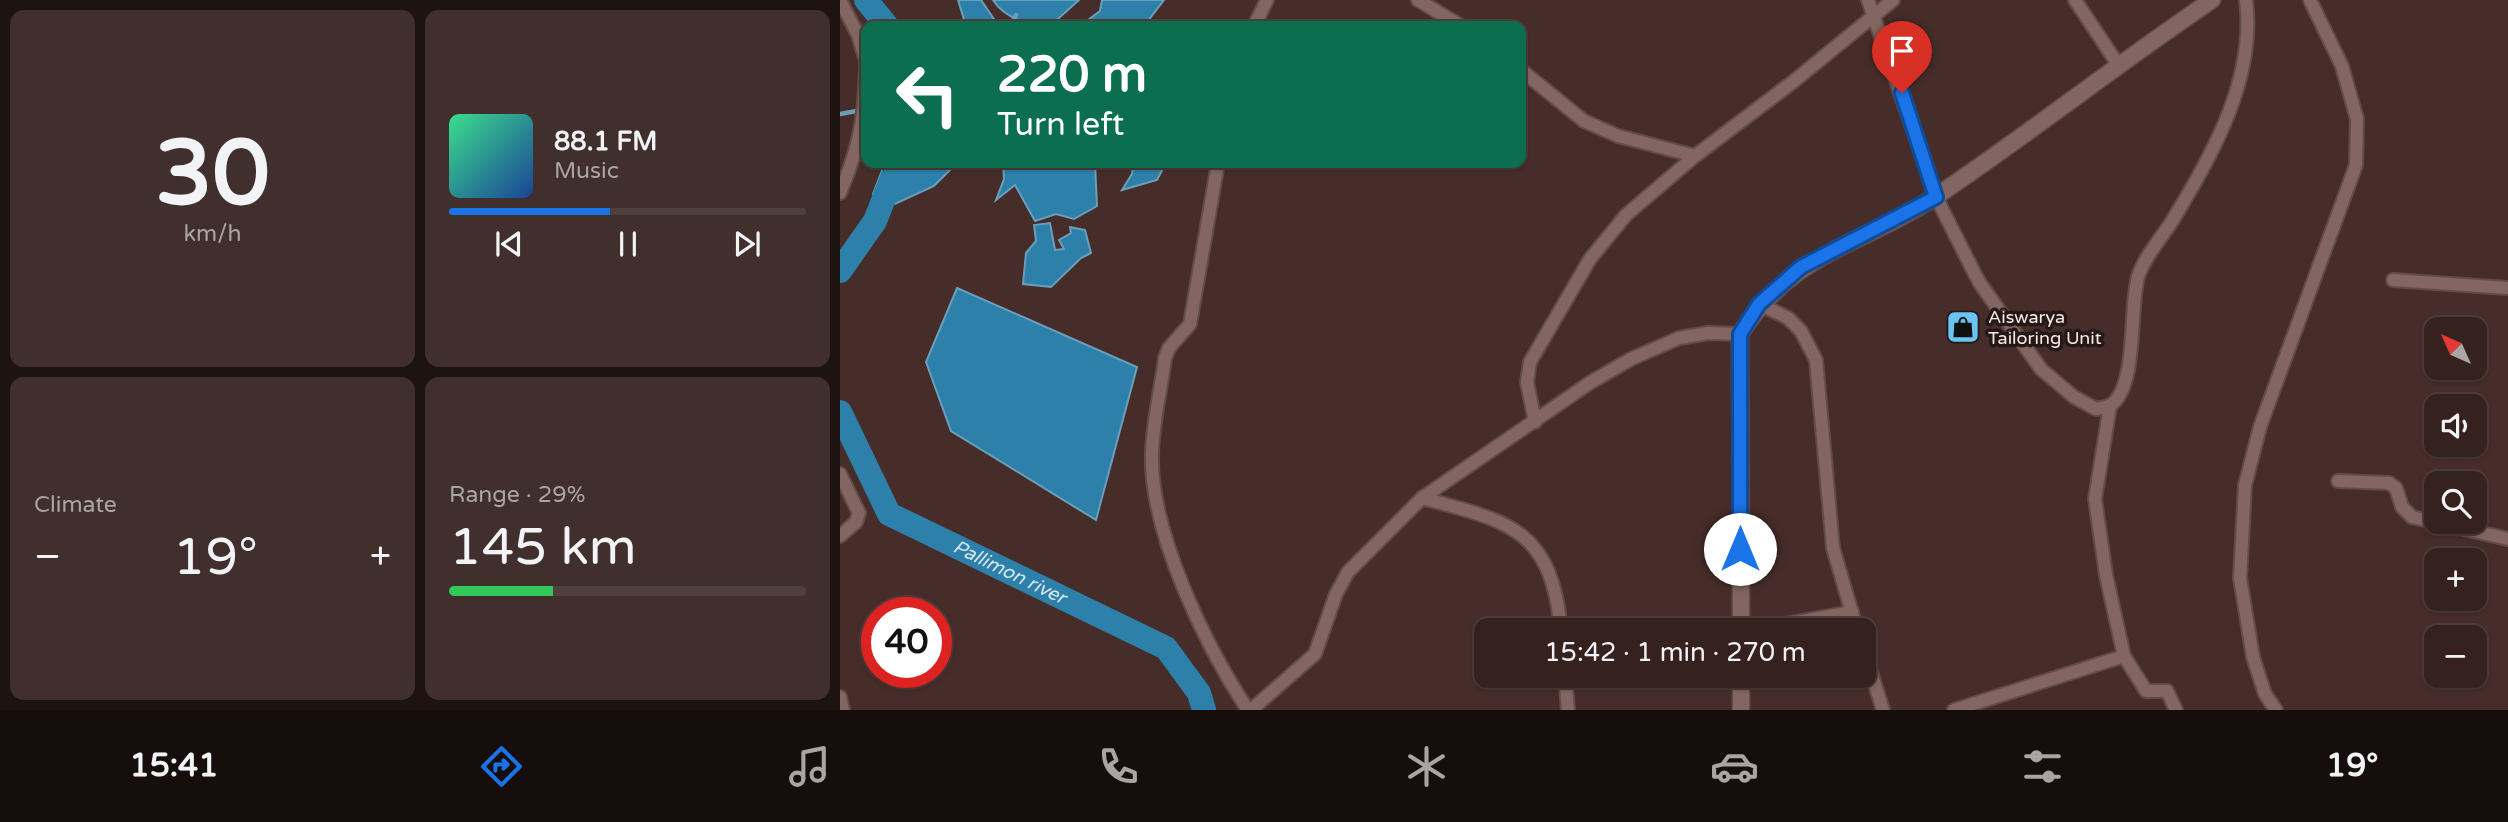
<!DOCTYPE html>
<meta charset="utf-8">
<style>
:root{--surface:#35221f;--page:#402f2c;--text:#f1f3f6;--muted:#aaa4a4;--line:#4f3f3d;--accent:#1a73e8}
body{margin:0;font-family:"Varela Round",sans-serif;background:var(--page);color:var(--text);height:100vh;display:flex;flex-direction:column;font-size:26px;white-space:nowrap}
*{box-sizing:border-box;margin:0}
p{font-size:23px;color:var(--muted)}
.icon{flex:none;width:38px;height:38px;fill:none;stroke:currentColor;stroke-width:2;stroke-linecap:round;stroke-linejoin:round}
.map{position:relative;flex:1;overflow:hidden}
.panel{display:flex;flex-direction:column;gap:10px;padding:10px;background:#1d1311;width:840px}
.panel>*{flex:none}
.banner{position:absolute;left:21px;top:21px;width:665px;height:147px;border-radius:14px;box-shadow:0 2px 5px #0004,0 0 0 2px var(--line);background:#0b6e4f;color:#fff;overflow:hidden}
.needle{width:46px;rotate:315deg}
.buttons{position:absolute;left:1584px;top:317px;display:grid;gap:14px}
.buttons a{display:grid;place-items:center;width:63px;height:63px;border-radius:14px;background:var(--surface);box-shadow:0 2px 5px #0004,0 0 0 2px var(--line);font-size:35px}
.speed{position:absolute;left:21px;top:597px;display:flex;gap:14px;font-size:35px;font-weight:700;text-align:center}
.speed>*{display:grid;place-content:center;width:91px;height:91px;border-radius:50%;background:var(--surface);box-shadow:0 2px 5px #0004,0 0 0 2px var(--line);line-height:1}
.speed .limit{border:10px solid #d22;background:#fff;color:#111}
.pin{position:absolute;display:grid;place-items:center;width:60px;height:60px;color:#fff;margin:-72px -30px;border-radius:50% 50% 50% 0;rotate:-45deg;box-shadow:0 0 7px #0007}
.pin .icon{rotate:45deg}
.me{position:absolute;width:77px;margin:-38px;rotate:0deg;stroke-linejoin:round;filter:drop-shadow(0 0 5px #0008)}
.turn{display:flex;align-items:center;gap:24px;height:147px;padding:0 21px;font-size:32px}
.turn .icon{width:91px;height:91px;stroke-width:2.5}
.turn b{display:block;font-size:49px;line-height:60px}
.big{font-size:52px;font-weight:600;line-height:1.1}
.panel .tile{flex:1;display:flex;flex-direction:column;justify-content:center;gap:10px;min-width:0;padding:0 24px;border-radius:14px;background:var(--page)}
.panel .dial{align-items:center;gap:0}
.dial b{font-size:91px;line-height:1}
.song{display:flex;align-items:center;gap:21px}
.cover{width:84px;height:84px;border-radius:10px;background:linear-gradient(135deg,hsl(150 70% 55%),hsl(220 70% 35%))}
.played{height:7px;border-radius:4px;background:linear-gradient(90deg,var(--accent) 45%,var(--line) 45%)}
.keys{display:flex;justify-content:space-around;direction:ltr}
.heat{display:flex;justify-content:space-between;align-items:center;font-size:38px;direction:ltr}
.charge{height:10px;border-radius:5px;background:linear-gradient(90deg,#34c759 29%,var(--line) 0)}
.panel .tiles{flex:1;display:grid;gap:10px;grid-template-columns:repeat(2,1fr)}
.trip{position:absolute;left:634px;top:618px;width:402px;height:70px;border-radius:14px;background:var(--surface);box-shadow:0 2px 5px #0004,0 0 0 2px var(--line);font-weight:600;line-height:70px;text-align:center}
.tabs{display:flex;height:112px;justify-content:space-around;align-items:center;background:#150e0c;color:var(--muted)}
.tabs .icon{width:49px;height:49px}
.tabs .on{color:var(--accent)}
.tabs b{font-size:32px;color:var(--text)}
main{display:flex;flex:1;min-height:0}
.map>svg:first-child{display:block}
</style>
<main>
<section class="panel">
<div class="tiles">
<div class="tile dial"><b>30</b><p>km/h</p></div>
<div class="tile">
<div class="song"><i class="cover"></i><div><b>88.1 FM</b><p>Music</p></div></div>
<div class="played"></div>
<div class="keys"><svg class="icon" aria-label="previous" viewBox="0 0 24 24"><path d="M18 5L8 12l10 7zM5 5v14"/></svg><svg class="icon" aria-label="pause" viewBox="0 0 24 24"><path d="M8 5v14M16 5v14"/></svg><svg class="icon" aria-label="next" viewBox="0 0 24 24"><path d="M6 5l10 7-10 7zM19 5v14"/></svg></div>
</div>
<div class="tile"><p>Climate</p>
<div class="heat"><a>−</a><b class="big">19°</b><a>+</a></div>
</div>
<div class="tile"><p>Range · 29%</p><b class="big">145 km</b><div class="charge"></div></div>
</div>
</section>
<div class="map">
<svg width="1668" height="710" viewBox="0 0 1668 710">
<rect width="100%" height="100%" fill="#472d29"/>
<g fill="#2d80a9" stroke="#6a9fbb" stroke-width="2">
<path d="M 118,0 L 141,0 L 156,22 L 154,26 L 126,26 Z"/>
<path d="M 153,0 L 239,0 L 210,26 C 190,26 164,18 153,0 Z"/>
<path d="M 262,0 L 324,0 L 304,26 L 240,26 L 260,11 Z"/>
<path d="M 45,163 L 117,163 L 94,186 L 55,204 L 33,194 Z"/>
<path d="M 163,163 L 255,163 L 257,206 L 234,219 L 216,214 L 195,221 L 175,185 L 156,200 L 164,179 Z"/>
<path d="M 293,163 L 326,163 L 317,180 L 282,190 L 292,174 Z"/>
<path d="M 210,223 L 215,250 L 224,249 L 219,240 L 231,233 L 230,227 L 245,230 L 251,253 L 241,258 L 211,287 L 183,284 L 186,253 L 196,241 L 194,225 Z"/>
<path d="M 117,288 L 297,367 L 256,520 L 111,431 L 86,362 Z"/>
</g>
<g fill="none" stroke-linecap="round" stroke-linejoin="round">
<g stroke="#6a9fbb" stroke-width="4.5">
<path d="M 170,26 L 176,15"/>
<path d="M 0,114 L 22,110"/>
</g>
<g stroke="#2d80a9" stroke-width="24">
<path d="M 26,0 L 47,26"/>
<path d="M 0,271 L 35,221 L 58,163"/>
<path id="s1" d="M 0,412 L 49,514 L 326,648 L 359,693 L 364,710"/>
</g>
<defs>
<g id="street">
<path d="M 0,0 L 18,35 L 26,61"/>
<path d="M 578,0 L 621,26"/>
<path d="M 1028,0 L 1096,197 L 1139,282 L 1201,369 L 1234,397 L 1256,409 C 1260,408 1267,407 1271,405 C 1298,385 1289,308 1298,277 C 1304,257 1323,236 1334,218 C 1373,153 1416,78 1406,0"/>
<path d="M 1235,0 L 1277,63"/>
<path d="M 414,26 L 427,0"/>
<path d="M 681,70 L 744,121 L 778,136 L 855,156"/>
<path d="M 378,163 L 350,324 L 329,348 L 325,358 C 321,389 313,421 312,453 C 309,530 366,647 408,710"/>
<path d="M 0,193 C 21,143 25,115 26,62"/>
<path d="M 1553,280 L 1668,288"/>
<path d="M 919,304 L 948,318 L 961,331 L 976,360 L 993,548 L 1017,630"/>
<path d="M 1270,406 L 1255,499 L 1266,575 L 1284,656 L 1306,691 L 1327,691 L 1336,710"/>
<path d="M 695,422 L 687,382 L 690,362 L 750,259 L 786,215 L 855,156 L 954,81 L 1053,0"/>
<path d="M 0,474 L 19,513 L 16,522 L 0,536"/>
<path d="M 1498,481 L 1549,483 L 1556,488 L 1562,507 L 1572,517 L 1668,539"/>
<path d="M 582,498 C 670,522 711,528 721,630"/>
<path d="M 913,630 L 1012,612"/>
<path d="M 1024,650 L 1043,710"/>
<path d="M 725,676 L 728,710"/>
<path d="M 0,697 L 3,710"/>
<path d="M 411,710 L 475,654 L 496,594 L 508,572 L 582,498 L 751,382 L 791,359 L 839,338 L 868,333 L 900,334"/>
<path d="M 1114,710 L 1284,656"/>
<path d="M 1436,710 L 1425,694 L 1413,657 L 1400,578 L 1405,485 L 1420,427 L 1516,165 L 1517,119 L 1502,66 L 1470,0"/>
</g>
<g id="secondary">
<path d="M 901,630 L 900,334 C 954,250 1022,246 1098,195 C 1191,132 1279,63 1372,0"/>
<path d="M 901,676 L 901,710"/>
</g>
</defs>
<use href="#street" stroke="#624c49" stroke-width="16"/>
<use href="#secondary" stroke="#624c49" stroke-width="19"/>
<use href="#street" stroke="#836661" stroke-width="12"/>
<use href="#secondary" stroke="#836661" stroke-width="16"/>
</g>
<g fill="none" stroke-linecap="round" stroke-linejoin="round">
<defs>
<path id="route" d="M 900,549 L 900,334 L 919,304 L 961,267 L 1096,197 L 1062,93"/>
</defs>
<use href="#route" stroke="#114b97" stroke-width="18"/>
<use href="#route" stroke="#1a73e8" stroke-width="12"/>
</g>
<defs>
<symbol id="shop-square" viewBox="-11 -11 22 22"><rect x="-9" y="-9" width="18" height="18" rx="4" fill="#6bc3f2" stroke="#251917"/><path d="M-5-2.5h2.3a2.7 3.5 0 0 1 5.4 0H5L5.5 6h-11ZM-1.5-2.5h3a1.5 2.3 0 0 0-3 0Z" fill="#111"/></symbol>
</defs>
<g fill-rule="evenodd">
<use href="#shop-square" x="1104" y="308" width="38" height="38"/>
</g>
<g text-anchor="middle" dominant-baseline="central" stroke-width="7" stroke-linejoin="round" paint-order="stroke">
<g font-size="18" fill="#fae8e5" stroke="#251917" text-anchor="start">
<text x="1148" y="317">Aiswarya<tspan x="1148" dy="21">Tailoring Unit</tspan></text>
</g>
<g font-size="19" font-style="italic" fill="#d4e7f3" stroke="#251917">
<text stroke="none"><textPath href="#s1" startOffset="247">Pallimon river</textPath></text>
</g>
</g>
</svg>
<div class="buttons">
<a><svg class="needle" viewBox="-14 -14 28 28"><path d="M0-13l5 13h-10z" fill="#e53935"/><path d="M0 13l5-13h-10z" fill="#aaa4a4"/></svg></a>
<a><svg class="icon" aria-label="sound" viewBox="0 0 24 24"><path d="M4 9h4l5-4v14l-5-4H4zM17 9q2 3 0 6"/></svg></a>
<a><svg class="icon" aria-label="search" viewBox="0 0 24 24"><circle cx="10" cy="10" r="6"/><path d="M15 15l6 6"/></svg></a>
<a>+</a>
<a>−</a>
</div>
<div class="speed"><div class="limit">40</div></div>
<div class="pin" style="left:1062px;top:93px;background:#d93025"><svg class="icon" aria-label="arrive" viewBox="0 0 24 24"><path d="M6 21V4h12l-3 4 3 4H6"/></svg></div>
<svg class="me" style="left:900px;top:549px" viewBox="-20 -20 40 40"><circle r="19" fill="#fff"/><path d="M0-13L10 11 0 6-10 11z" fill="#1a73e8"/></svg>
<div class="trip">15:42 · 1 min · 270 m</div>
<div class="banner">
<div class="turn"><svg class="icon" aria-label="left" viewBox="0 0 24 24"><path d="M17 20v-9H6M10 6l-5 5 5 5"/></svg><div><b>220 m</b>Turn left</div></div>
</div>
</div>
</main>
<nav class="tabs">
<b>15:41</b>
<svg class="icon on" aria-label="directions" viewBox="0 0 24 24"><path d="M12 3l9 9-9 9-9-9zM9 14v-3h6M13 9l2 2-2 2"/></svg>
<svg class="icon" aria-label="music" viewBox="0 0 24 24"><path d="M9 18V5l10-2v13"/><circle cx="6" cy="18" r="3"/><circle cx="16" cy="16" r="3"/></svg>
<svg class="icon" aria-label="phone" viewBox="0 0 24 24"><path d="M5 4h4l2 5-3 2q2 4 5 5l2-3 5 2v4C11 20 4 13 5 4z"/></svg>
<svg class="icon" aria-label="climate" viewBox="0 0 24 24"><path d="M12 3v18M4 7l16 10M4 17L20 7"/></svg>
<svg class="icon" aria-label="car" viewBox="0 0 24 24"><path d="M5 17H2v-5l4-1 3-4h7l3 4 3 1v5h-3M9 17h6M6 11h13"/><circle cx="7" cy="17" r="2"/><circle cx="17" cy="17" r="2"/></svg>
<svg class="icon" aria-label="filters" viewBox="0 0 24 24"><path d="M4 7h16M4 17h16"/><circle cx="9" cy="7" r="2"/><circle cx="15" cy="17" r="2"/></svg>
<b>19°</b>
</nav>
